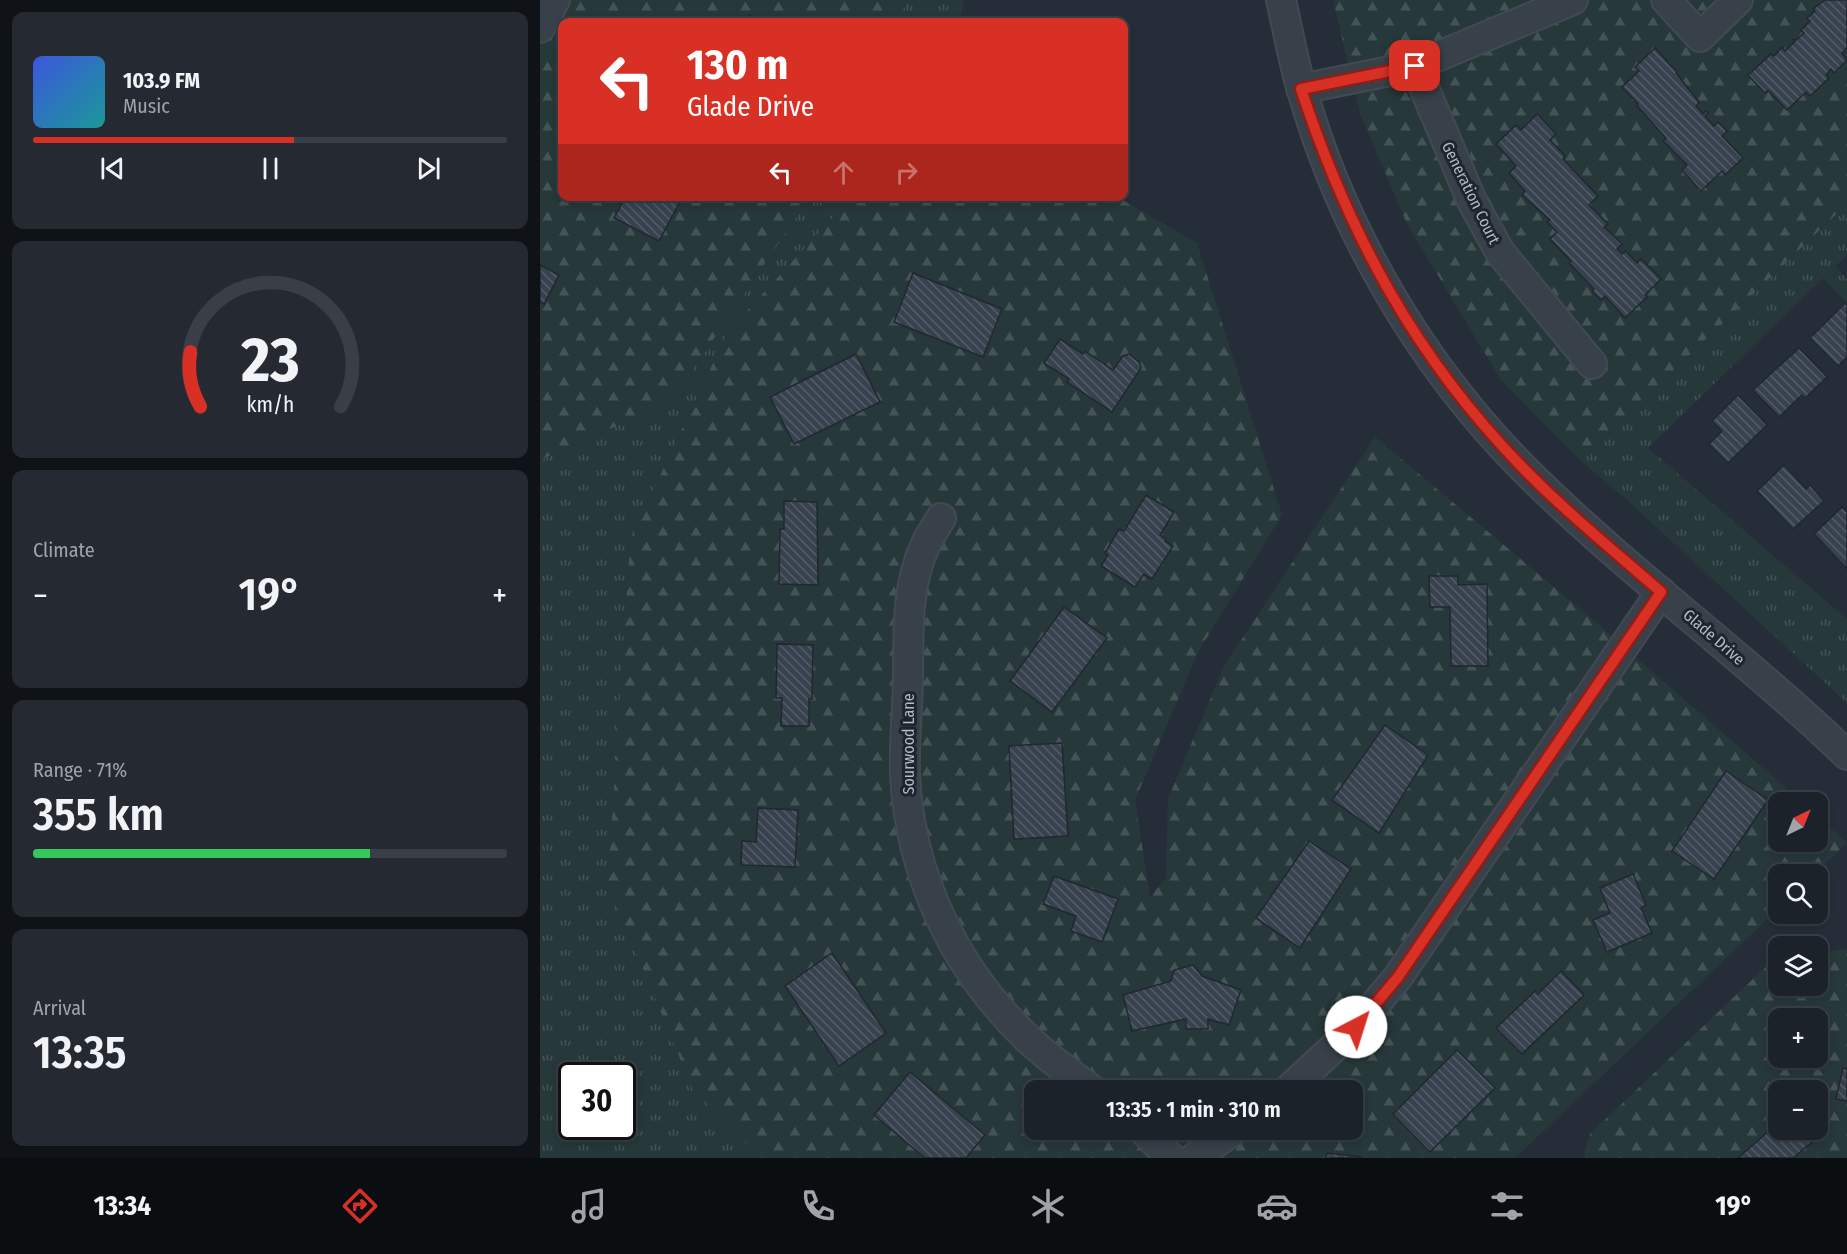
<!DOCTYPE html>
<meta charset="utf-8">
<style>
:root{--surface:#1c222a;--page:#252a32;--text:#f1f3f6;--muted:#a0a4a8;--line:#3a3f47;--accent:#d93025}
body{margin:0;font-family:"Fira Sans Condensed",sans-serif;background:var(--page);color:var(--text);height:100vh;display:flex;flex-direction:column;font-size:22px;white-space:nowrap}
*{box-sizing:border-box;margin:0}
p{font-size:20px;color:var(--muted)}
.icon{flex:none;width:33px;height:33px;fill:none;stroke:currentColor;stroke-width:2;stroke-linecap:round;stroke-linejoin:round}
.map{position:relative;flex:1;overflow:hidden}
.drawer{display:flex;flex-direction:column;gap:12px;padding:12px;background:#0f1317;width:540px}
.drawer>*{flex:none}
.banner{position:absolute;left:18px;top:18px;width:570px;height:183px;border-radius:12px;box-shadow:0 3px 9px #0003,0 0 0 2px var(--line);background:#d93025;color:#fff;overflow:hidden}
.needle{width:39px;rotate:43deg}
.fabs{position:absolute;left:1228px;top:792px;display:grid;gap:12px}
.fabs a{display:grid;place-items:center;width:60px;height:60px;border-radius:12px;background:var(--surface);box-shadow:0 3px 9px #0003,0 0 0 2px var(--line);font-size:30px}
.speed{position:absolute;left:18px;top:1062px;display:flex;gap:12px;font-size:30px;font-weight:700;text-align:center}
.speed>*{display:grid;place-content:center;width:78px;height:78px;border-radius:50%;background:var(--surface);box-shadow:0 3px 9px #0003,0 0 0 2px var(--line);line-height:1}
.speed .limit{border:3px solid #111;border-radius:9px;background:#fff;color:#111}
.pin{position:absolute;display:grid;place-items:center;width:51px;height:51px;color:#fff;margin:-26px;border-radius:12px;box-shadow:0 3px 9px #0006}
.me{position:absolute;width:66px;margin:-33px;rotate:40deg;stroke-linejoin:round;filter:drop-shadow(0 0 4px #0008)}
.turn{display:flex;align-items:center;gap:21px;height:126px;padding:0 30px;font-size:27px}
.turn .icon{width:78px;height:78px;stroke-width:2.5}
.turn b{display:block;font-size:42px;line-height:51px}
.lanes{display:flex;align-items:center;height:57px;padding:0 30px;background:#0003;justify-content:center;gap:30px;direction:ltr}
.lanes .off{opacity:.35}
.big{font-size:45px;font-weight:600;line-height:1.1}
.drawer .widget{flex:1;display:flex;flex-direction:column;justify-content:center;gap:9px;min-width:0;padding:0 21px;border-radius:12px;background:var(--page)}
.drawer .dial{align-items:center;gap:0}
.dial svg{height:156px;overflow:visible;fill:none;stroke:var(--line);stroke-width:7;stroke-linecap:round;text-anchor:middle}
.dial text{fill:var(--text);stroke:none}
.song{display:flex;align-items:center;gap:18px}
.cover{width:72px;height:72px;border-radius:9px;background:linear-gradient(135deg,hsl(230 70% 55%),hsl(180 70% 35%))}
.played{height:6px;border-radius:3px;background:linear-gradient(90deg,var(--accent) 55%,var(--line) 55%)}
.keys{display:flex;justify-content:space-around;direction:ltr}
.heat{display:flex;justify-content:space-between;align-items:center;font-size:33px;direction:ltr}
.charge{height:9px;border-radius:4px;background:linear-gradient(90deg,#34c759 71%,var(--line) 0)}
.trip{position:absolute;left:484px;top:1080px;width:339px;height:60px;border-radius:12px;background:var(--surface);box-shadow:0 3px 9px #0003,0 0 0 2px var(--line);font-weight:600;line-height:60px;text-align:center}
.dock{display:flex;height:96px;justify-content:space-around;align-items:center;background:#0b0e11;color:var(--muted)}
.dock .icon{width:42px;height:42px}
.dock .selected{color:var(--accent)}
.dock b{font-size:27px;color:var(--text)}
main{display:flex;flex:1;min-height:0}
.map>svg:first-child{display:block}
</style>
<main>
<section class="drawer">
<div class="widget">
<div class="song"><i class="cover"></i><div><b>103.9 FM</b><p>Music</p></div></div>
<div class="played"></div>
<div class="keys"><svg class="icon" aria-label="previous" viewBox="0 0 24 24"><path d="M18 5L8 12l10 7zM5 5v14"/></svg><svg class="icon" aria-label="pause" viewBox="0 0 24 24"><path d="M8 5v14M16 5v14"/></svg><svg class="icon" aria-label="next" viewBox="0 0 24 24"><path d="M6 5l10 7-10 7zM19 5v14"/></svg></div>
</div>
<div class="widget dial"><svg viewBox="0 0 100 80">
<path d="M14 69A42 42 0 1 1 86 69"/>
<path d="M14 69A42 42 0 0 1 9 41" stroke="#d93025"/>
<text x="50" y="56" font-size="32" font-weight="700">23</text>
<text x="50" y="72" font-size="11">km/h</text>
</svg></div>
<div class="widget"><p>Climate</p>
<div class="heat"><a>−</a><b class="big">19°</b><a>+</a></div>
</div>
<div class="widget"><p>Range · 71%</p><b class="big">355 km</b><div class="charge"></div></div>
<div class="widget"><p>Arrival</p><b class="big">13:35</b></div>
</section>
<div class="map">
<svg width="1307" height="1158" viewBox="0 0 1307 1158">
<defs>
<pattern id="forest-firs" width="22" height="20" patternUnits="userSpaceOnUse" patternTransform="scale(1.5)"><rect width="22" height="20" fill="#27383a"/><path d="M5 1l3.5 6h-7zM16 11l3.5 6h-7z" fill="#445355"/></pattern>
<pattern id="park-tufts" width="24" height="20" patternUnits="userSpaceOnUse" patternTransform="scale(1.5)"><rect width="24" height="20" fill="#27383a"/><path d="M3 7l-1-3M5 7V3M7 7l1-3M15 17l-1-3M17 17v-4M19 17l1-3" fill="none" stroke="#445355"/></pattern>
<pattern id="building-back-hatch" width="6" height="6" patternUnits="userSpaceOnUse" patternTransform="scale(1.5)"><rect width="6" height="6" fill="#38424f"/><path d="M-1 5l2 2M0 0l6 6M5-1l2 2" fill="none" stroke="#525b67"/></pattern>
</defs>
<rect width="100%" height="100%" fill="#252e38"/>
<g fill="url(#forest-firs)" fill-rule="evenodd">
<path d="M 0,0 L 365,0 L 361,22 L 22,22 L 22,196 L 270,197 L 131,402 L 0,460 Z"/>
<path d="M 793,0 L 1307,0 L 1307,204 L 1040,460 L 961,380 L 867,224 L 820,113 Z"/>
<path d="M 312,196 L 577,197 L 657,243 L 742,515 L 658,652 L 595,800 L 610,897 L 626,878 L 628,799 L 684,666 L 835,437 L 1045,613 L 1262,802 L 1239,802 L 1239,842 L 1278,842 L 1278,817 L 1307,843 L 1274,874 L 1239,874 L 1239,908 L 975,1158 L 220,1158 L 152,1088 L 67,883 L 90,539 L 188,331 ZM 495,1090 L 813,1090 L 813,1130 L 495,1130 Z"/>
<path d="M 1307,949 L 1307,1158 L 1043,1158 L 1050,1134 L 1234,959 L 1239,958 L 1239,986 L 1278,986 L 1278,953 ZM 1239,1018 L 1278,1018 L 1278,1058 L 1239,1058 ZM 1239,1090 L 1278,1090 L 1278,1130 L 1239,1130 Z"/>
</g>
<g fill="url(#park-tufts)" fill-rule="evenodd">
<path d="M 365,0 L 424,0 L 419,22 L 361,22 Z"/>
<path d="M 270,197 L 312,197 L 188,331 L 90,539 L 68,883 L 152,1088 L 220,1158 L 0,1158 L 0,460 L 131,402 ZM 32,1076 L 82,1076 L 82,1126 L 32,1126 Z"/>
<path d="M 1307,204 L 1307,255 L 1295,266 L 1307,279 L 1307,303 L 1283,278 L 1108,448 L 1307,619 L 1307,703 L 1085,498 L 1040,460 Z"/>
</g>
<g fill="url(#building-back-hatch)" stroke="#202730" stroke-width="1.5">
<path d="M 1285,0 L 1307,0 L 1307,48 L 1302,53 L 1307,60 L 1294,73 L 1291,69 L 1286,75 L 1289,78 L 1270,96 L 1266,92 L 1247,110 L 1228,90 L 1225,93 L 1208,75 L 1231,54 L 1234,56 L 1242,47 L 1245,51 L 1254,42 L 1253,39 L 1255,41 L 1264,33 L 1261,30 L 1270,21 L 1267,18 L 1275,11 L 1273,9 Z"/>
<path d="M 210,15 L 215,22 L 200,22 Z"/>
<path d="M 1115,48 L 1137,72 L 1136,73 L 1159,102 L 1156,106 L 1163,114 L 1166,111 L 1168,113 L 1165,116 L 1174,126 L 1178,122 L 1187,131 L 1182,136 L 1203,158 L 1185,175 L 1182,171 L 1161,191 L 1142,170 L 1147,165 L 1123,141 L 1126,138 L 1097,106 L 1098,104 L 1082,87 L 1099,71 L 1095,67 Z"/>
<path d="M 997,114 L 1016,134 L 1010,140 L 1025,156 L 1023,159 L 1058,196 L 1049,205 L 1068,224 L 1064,227 L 1082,244 L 1077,249 L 1082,254 L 1086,251 L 1097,263 L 1101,259 L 1121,279 L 1105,295 L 1107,297 L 1085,318 L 1065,296 L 1061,300 L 1052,291 L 1054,289 L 1029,263 L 1031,261 L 1010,239 L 1017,232 L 1007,222 L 1010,220 L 982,195 L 985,191 L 969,173 L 976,166 L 956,144 L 976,125 L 981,130 Z"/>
<path d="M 86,196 L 143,196 L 119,241 L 74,218 Z"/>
<path d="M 0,265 L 19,275 L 4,304 L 0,302 Z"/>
<path d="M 373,273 L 462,309 L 443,357 L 354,322 Z"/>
<path d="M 1305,303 L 1307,305 L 1307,357 L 1298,366 L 1270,338 Z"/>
<path d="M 520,339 L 543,354 L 545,351 L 573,370 L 583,356 L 589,354 L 599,362 L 601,368 L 572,412 L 527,382 L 529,379 L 504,363 Z"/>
<path d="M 1259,348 L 1287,377 L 1265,398 L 1262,395 L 1239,417 L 1213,390 Z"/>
<path d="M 316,354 L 340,402 L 254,444 L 230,397 Z"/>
<path d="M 1198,395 L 1227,425 L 1188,463 L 1169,444 L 1182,431 L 1172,421 Z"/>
<path d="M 1244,465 L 1266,489 L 1270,485 L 1284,501 L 1253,529 L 1217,491 Z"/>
<path d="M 606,495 L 634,512 L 620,535 L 626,539 L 625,541 L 633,546 L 612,579 L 604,574 L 595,587 L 561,566 L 568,555 L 565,553 L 579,529 L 584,531 Z"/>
<path d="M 244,501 L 277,502 L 278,585 L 239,584 L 240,529 L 244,529 Z"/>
<path d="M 1302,507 L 1307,512 L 1307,569 L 1274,534 Z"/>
<path d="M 889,576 L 918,576 L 918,585 L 947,584 L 948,666 L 911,666 L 910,607 L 890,607 Z"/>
<path d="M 524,607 L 567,638 L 512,712 L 470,681 Z"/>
<path d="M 237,644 L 273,645 L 272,699 L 269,699 L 269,726 L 241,726 L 242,698 L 236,698 Z"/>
<path d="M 845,725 L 888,755 L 839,833 L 792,800 Z"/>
<path d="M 522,743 L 528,836 L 474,839 L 469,746 Z"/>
<path d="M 1186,771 L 1228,800 L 1174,879 L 1132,851 Z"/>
<path d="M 218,808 L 258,810 L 255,867 L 201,865 L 202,841 L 216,842 Z"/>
<path d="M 769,841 L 811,869 L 760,948 L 716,918 Z"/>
<path d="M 1093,874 L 1106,905 L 1101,908 L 1112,933 L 1067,952 L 1053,920 L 1070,913 L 1060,888 Z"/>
<path d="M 514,876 L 578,899 L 562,942 L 531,931 L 536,916 L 503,904 Z"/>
<path d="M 292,953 L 346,1033 L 299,1066 L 245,986 Z"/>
<path d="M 653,965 L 662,976 L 701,990 L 689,1025 L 668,1019 L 668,1029 L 646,1029 L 646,1019 L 592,1031 L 583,995 L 631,981 L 634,970 Z"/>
<path d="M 1021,971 L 1044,995 L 982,1054 L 956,1028 L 995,991 L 998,994 Z"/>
<path d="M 917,1050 L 955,1088 L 890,1152 L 853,1114 Z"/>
<path d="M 1303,1068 L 1307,1069 L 1307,1101 L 1296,1099 Z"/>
<path d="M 370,1072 L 445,1135 L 426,1158 L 385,1158 L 334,1115 Z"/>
<path d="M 1239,1122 L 1239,1130 L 1262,1130 L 1273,1141 L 1253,1158 L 1198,1158 Z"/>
<path d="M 787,1153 L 821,1157 L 820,1158 L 786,1158 Z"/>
</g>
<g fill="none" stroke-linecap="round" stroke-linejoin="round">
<defs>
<g id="minor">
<path d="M 741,0 C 748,30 753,61 762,90 C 802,230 880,364 983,468 C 1085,570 1203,655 1307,755"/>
<path d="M 1126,0 L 1160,37 L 1198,0"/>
<path d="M 0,28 L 15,0"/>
<path d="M 875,66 L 932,201 L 960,252 L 1052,364"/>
<path d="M 761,89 L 875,66 L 1033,0"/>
<path d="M 401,518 C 396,527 389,536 385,546 C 365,589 369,638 368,684 C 367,714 364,745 365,775 C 370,875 414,967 485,1036 C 505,1056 530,1073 552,1090"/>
<path d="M 748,1090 L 816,1027 L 858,977 L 1121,592"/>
<path d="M 603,1130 L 631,1158"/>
<path d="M 654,1158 L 694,1130"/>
</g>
</defs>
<use href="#minor" stroke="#424952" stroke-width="32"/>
<use href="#minor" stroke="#384049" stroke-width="28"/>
</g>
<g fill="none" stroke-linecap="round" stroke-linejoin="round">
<defs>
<path id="route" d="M 816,1027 L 858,977 L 1121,592 C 1074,551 1026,512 982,467 C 875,357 809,234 761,89 L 875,66"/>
</defs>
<use href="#route" stroke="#8d1f18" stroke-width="15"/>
<use href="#route" stroke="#d93025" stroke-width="10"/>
</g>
<g text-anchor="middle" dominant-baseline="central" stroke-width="6" stroke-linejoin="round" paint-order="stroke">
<g font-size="16" fill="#b4bbc5" stroke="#1e252e">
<text transform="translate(931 193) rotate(64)">Generation Court</text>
<text transform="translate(1174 637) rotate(41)">Glade Drive</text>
<text transform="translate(368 744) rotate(-90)">Sourwood Lane</text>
</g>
</g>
</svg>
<div class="fabs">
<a><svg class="needle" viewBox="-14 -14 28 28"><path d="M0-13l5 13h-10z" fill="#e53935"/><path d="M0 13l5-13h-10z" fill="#a0a4a8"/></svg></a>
<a><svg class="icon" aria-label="search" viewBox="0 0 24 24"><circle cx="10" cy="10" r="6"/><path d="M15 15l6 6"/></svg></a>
<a><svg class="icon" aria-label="layers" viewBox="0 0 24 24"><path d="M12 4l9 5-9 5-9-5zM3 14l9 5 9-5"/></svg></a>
<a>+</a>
<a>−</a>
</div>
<div class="speed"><div class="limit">30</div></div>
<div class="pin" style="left:875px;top:66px;background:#d93025"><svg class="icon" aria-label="arrive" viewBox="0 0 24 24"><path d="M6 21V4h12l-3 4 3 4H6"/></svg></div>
<svg class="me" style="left:816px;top:1027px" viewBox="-20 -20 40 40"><circle r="19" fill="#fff"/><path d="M0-13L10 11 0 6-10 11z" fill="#d93025"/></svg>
<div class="trip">13:35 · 1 min · 310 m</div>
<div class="banner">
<div class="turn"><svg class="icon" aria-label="left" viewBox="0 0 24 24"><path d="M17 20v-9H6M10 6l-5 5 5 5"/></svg><div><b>130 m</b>Glade Drive</div></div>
<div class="lanes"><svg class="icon" aria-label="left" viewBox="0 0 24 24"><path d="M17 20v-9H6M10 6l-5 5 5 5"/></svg><svg class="icon off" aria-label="ahead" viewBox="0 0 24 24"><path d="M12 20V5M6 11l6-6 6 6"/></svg><svg class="icon off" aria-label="right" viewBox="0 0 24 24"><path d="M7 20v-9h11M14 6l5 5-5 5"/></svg></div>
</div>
</div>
</main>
<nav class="dock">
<b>13:34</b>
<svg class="icon selected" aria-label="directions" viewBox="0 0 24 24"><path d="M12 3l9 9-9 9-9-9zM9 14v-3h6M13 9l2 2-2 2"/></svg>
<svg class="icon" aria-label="music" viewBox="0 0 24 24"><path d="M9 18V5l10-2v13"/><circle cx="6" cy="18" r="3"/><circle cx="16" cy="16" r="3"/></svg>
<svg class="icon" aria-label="phone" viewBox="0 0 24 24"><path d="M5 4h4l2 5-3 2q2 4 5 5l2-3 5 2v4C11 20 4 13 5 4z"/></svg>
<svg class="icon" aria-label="climate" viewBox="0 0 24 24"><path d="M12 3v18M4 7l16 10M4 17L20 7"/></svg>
<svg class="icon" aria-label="car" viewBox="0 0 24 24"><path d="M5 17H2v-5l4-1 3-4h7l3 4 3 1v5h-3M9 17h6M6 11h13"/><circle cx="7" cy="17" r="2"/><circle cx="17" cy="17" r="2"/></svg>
<svg class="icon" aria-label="filters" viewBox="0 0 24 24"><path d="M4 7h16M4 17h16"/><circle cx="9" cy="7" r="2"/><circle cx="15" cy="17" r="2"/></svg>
<b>19°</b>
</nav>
